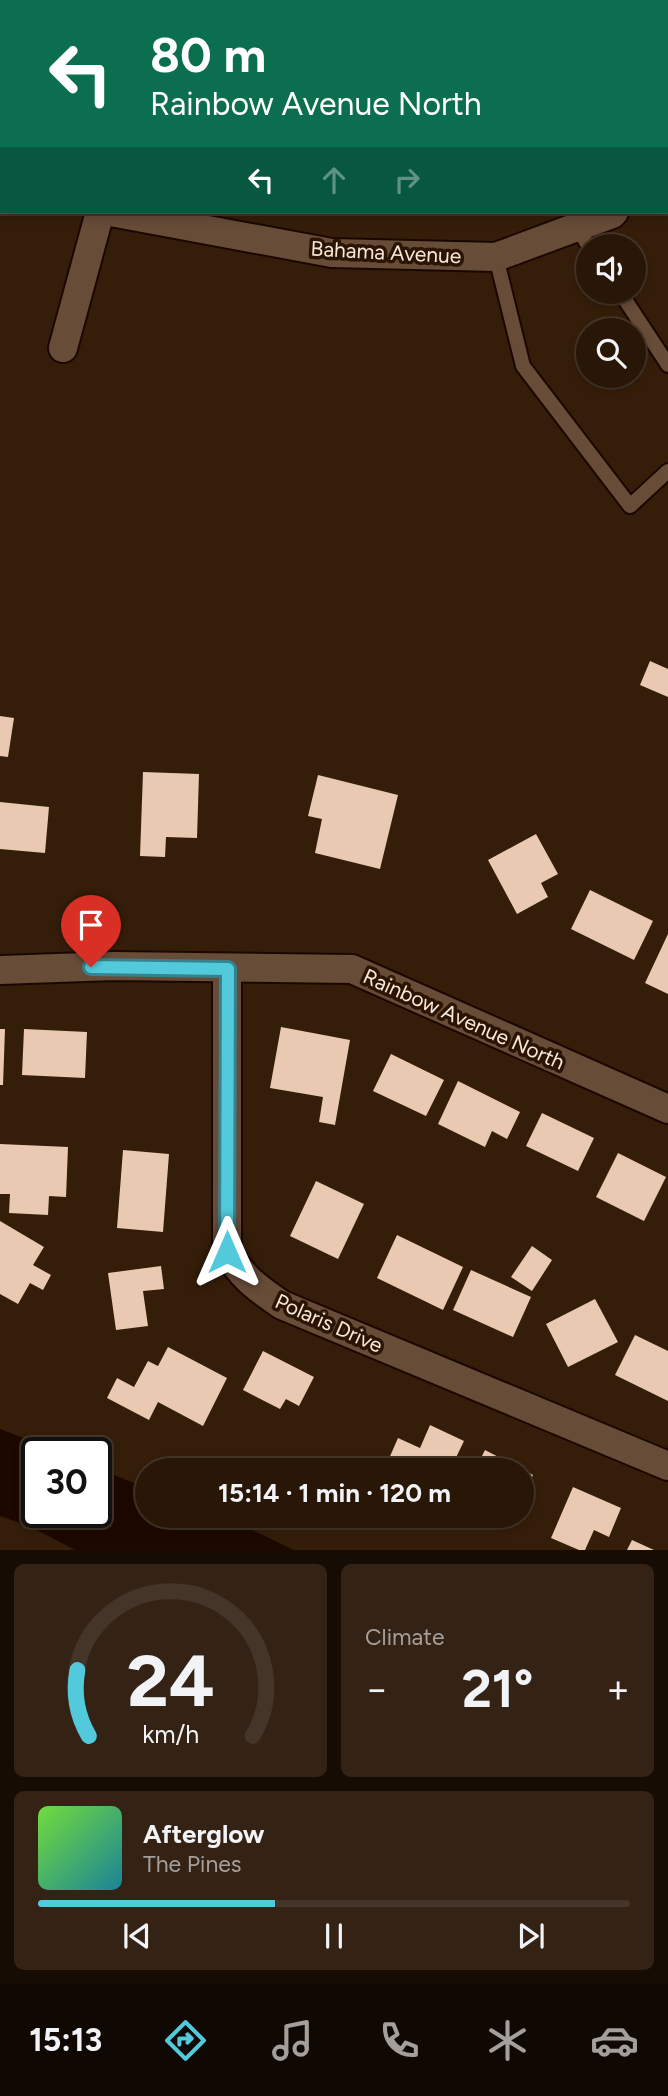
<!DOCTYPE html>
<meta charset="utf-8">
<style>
:root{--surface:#281607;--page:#342315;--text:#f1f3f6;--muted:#a59f9b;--line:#443528;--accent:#53cadc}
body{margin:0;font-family:Figtree,sans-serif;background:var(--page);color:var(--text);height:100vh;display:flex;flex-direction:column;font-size:26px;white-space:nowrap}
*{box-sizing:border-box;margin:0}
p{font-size:23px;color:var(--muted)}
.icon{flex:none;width:38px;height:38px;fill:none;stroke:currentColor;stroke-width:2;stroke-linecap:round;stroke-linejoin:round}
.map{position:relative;height:1550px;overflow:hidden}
.drawer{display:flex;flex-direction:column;gap:14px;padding:14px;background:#160c04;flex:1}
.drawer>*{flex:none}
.banner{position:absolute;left:0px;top:0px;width:668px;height:214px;box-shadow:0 4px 10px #0003,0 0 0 2px var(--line);background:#0b6e4f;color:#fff;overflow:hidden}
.fabs{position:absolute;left:576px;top:234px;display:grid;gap:14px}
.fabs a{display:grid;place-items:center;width:70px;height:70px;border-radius:50%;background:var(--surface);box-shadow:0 4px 10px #0003,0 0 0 2px var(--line);font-size:35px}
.speed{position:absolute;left:21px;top:1437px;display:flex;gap:14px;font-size:35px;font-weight:700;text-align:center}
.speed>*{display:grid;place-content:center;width:91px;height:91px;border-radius:50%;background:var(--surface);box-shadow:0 4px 10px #0003,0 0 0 2px var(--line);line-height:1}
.speed .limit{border:4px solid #111;border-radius:10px;background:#fff;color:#111}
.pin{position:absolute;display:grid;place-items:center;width:60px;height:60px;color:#fff;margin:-72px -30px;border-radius:50% 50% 50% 0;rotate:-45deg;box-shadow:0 0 7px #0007}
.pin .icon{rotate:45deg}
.me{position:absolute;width:77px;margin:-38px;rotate:0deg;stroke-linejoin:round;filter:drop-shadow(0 0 5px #0008)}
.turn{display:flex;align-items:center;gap:24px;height:147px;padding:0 35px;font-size:32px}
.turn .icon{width:91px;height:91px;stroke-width:2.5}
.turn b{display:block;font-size:49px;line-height:60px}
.lanes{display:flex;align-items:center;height:66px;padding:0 35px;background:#0003;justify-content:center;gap:35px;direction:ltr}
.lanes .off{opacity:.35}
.big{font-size:52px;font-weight:700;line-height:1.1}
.drawer .card{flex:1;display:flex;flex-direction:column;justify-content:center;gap:10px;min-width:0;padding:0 24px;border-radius:10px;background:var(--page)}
.drawer .dial{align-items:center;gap:0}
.dial svg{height:182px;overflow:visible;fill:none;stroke:var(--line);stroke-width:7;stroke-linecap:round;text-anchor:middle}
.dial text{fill:var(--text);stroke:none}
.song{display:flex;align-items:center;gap:21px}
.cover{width:84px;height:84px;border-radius:10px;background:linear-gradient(135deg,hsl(100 70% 55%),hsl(190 70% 35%))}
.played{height:7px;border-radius:4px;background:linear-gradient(90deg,var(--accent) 40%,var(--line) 40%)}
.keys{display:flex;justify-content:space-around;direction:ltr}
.heat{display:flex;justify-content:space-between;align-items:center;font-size:38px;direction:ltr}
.drawer .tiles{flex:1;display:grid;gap:14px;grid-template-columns:1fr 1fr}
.card:last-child{grid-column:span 2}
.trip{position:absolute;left:135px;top:1458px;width:399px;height:70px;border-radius:35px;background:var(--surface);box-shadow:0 4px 10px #0003,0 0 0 2px var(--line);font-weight:700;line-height:70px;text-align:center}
.tabs{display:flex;height:112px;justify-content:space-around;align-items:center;background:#100903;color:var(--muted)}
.tabs .icon{width:49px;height:49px}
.tabs .on{color:var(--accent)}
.tabs b{font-size:32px;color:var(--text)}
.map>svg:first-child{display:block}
</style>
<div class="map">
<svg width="668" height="1550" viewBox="0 0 668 1550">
<rect width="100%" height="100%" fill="#351e09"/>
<path fill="#1d0800" d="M 0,1429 L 60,1452 L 37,1452 L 37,1512 L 96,1512 L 96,1468 L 147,1488 L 147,1516 L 223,1516 L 294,1550 L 75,1550 L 29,1526 L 0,1516 Z"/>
<g fill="#e9c9b1">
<path d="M 650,661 L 668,669 L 668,697 L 640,685 Z"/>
<path d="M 0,716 L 14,718 L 8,757 L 0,756 Z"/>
<path d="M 143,772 L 199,774 L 197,838 L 166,837 L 165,857 L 140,856 Z"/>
<path d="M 318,775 L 398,795 L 380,869 L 315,853 L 322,819 L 308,816 Z"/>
<path d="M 0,802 L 49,807 L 45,853 L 0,849 Z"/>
<path d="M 536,834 L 558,874 L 541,883 L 548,897 L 517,914 L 488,860 Z"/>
<path d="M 590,890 L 653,921 L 634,960 L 571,929 Z"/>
<path d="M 668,934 L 668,994 L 645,983 Z"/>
<path d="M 281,1027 L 350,1040 L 335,1125 L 319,1122 L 323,1097 L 270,1088 Z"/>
<path d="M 0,1029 L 5,1029 L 3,1085 L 0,1085 Z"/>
<path d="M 24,1029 L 87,1032 L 85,1078 L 22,1075 Z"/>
<path d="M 391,1054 L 444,1080 L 426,1116 L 373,1091 Z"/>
<path d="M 458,1081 L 520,1112 L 507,1139 L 492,1131 L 485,1147 L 438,1124 Z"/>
<path d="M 542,1113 L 594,1138 L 578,1171 L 526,1146 Z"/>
<path d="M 0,1144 L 68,1147 L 66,1197 L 49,1196 L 48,1215 L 9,1213 L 10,1194 L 0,1194 Z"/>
<path d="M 123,1150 L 169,1154 L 163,1232 L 117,1228 Z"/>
<path d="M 618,1153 L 666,1177 L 644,1221 L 596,1197 Z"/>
<path d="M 316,1181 L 364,1204 L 338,1259 L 290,1236 Z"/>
<path d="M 0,1221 L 44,1247 L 33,1265 L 51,1275 L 43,1290 L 30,1283 L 18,1304 L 0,1294 Z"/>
<path d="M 397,1235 L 463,1267 L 443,1310 L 377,1278 Z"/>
<path d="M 532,1246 L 552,1260 L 532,1291 L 511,1277 Z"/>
<path d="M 161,1266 L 164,1289 L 143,1291 L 148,1326 L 116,1330 L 108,1273 Z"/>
<path d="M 471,1270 L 531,1297 L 513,1337 L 453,1310 Z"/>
<path d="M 595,1299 L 618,1342 L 568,1367 L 546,1324 Z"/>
<path d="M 635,1335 L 668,1351 L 668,1401 L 615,1375 Z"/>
<path d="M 168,1347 L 227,1378 L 203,1426 L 158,1402 L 149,1420 L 107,1398 L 117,1378 L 134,1387 L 148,1361 L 158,1366 Z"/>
<path d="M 263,1351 L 314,1377 L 299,1406 L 286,1399 L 280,1409 L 243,1390 Z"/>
<path d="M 430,1425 L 464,1441 L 450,1470 L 438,1464 L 436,1470 L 384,1470 L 398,1438 L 420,1448 Z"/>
<path d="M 485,1450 L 533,1475 L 522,1499 L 522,1470 L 475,1470 Z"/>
<path d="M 573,1487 L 621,1508 L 609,1537 L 594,1530 L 585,1550 L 579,1550 L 551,1538 Z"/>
<path d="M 632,1540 L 654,1550 L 627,1550 Z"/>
</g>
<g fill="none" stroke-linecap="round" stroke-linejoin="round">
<defs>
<g id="service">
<path d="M 577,227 L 589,247"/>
<path d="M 496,257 L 523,366 L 630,506 L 668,471"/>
<path d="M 620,292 L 668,365"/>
</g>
<g id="minor">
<path d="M 667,120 L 668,118"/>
<path d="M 0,193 L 2,193"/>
<path d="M 111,212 L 332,253 L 496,257 L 612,214 L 614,212"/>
<path d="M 63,348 L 100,212"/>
<path d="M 227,969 L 227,1252 C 244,1279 256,1287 282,1305 L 668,1466"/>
<path d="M 0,970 L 114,966 L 352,969 L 668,1109"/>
</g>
<g id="tertiary">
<path d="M 545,0 L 549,2"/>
<path d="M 667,49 L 668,50"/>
</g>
</defs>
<use href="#service" stroke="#1c0700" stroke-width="18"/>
<use href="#minor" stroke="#1c0700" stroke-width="32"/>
<use href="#tertiary" stroke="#1c0700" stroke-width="38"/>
<use href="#service" stroke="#674c38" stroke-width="14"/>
<use href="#minor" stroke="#674c38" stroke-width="28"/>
<use href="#tertiary" stroke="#674c38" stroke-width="35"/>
</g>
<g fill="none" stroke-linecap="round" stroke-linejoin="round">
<defs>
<path id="route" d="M 91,967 L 228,969 L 227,1252"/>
</defs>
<use href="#route" stroke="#36838f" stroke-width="18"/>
<use href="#route" stroke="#53cadc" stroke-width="12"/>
</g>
<g text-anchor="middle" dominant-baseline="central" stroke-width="7" stroke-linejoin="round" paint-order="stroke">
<g font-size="21" fill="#f7e7db" stroke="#2b1402">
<text transform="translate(386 252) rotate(3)">Bahama Avenue</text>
<text transform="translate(464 1019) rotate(24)">Rainbow Avenue North</text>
<text transform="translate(329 1323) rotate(24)">Polaris Drive</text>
</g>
</g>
</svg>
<div class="fabs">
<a><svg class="icon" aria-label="sound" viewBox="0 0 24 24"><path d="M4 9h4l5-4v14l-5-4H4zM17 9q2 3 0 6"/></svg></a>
<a><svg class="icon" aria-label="search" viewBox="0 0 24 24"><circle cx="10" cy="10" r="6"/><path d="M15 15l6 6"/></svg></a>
</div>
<div class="speed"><div class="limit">30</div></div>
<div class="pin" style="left:91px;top:967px;background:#d93025"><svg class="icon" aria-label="arrive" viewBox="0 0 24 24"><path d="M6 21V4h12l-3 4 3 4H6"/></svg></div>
<svg class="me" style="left:227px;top:1252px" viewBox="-20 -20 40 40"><path d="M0-17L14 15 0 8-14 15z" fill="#53cadc" stroke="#fff" stroke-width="4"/></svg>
<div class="trip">15:14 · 1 min · 120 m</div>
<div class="banner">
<div class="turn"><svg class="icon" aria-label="left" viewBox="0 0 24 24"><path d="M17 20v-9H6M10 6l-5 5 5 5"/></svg><div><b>80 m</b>Rainbow Avenue North</div></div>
<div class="lanes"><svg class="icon" aria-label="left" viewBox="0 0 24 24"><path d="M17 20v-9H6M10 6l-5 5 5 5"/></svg><svg class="icon off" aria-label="ahead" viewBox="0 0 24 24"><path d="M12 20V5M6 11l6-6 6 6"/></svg><svg class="icon off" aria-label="right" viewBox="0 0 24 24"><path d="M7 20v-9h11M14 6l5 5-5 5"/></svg></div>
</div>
</div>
<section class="drawer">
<div class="tiles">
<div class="card dial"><svg viewBox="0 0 100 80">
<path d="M14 69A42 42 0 1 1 86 69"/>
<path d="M14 69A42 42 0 0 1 9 40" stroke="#53cadc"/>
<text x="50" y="56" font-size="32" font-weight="700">24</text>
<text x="50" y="72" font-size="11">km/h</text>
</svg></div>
<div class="card"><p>Climate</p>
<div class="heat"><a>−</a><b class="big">21°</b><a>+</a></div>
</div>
<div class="card">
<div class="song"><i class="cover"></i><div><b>Afterglow</b><p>The Pines</p></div></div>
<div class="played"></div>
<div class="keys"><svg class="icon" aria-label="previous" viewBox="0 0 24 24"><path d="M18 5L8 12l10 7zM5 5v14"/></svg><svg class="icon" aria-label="pause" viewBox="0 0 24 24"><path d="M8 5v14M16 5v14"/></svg><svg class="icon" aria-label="next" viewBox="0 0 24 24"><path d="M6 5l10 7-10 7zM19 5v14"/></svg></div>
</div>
</div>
</section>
<nav class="tabs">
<b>15:13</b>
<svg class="icon on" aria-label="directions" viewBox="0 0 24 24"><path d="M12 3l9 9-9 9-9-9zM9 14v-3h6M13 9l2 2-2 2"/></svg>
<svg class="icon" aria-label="music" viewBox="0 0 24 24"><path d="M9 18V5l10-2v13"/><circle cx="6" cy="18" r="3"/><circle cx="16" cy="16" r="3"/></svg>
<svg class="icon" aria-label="phone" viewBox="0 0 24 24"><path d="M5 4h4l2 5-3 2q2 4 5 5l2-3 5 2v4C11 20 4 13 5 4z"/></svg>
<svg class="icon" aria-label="climate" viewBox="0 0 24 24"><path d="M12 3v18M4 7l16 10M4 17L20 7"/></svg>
<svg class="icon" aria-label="car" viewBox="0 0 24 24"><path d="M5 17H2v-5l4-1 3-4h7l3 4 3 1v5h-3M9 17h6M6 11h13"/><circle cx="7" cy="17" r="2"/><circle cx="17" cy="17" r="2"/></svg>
</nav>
